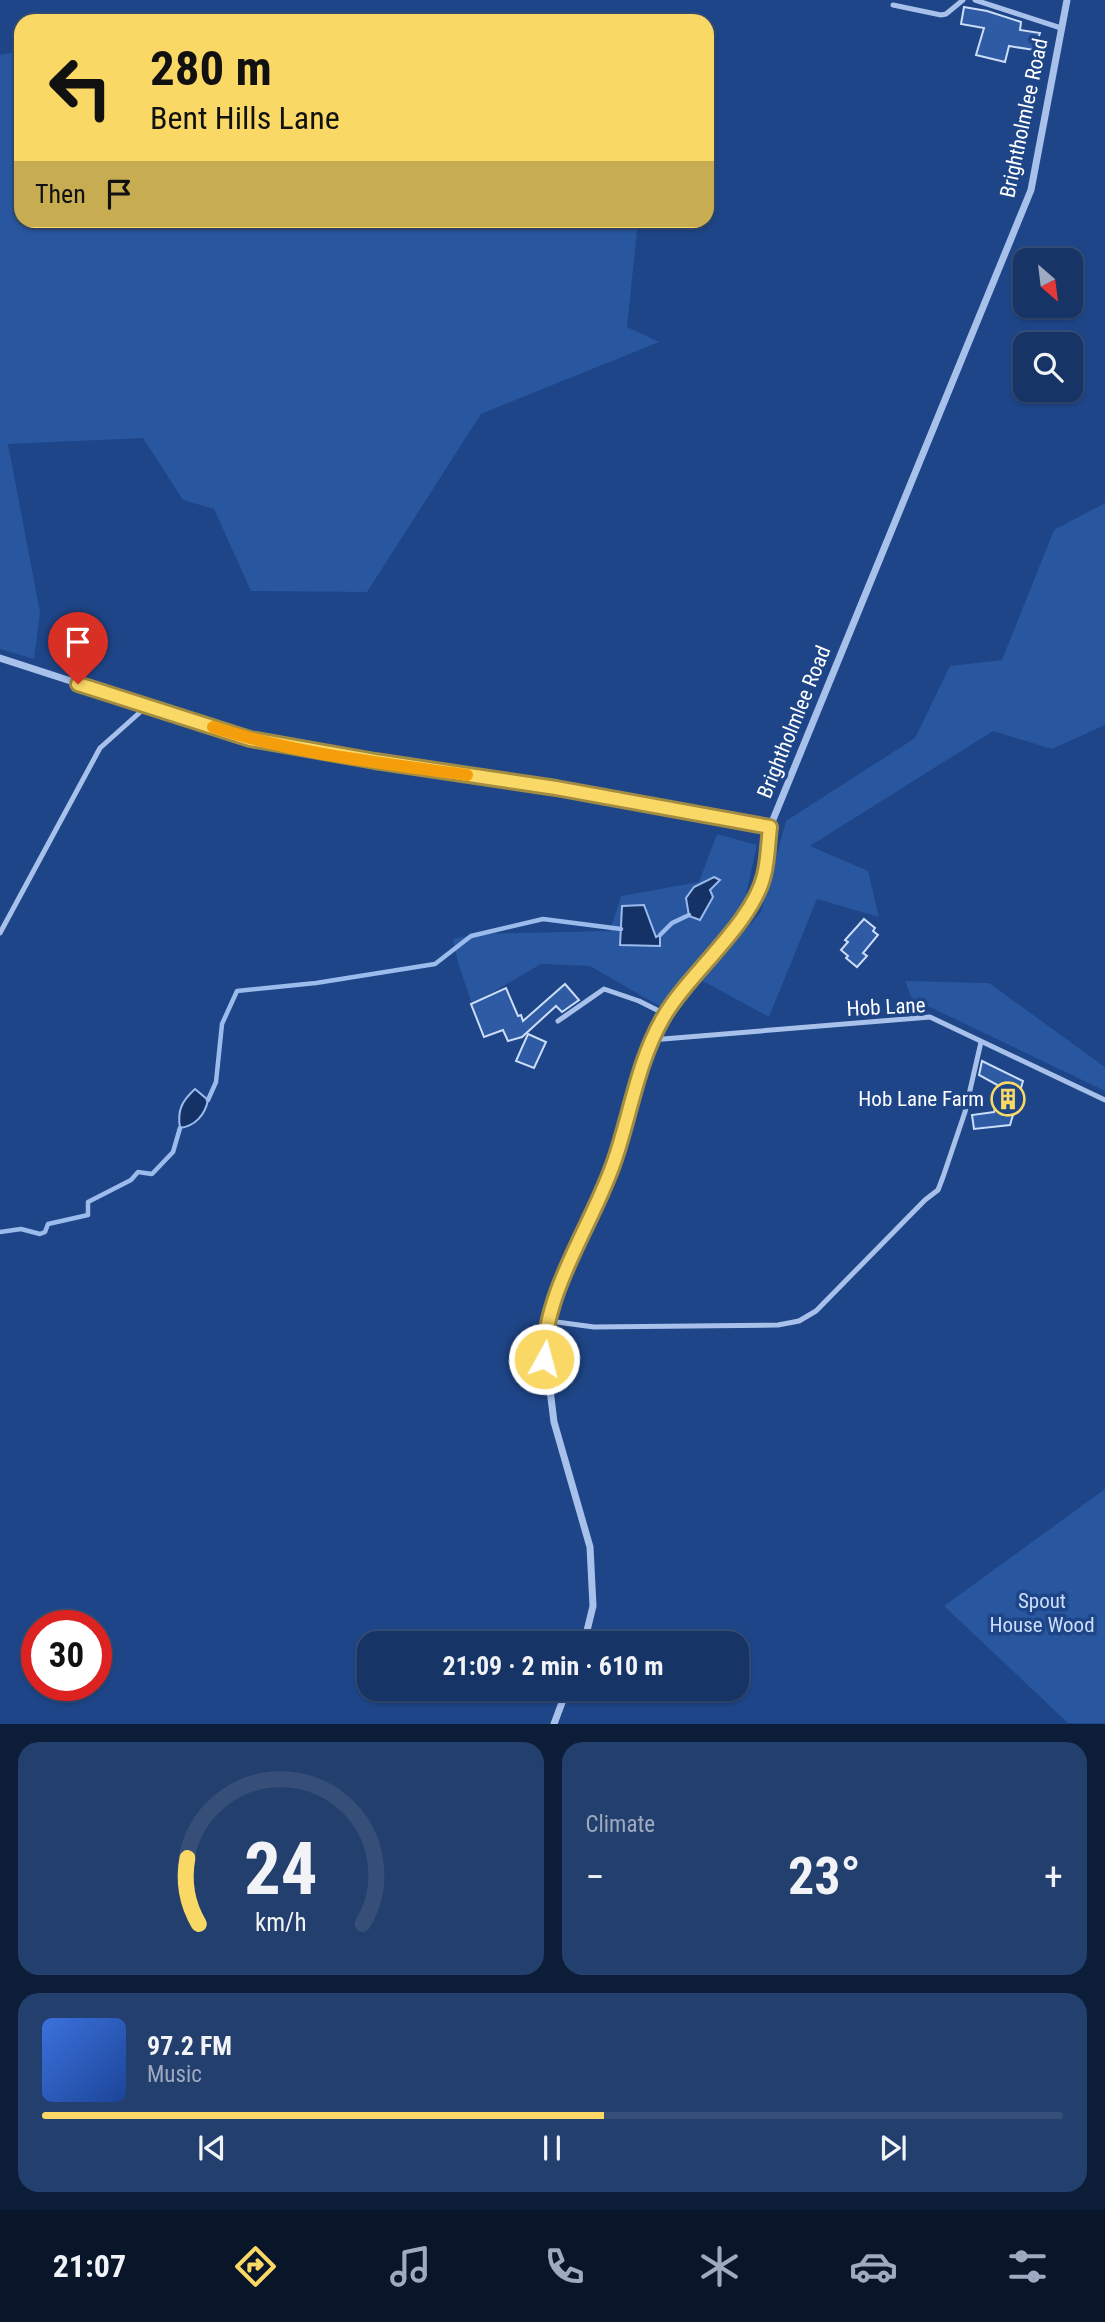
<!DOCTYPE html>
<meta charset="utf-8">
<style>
:root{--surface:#163465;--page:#233f6e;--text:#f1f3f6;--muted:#9eaabf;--line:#354f79;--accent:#f9d866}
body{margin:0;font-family:"Roboto Condensed",sans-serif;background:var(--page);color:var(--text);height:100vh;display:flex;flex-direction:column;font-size:26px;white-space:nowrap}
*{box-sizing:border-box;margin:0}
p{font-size:23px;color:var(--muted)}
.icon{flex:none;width:38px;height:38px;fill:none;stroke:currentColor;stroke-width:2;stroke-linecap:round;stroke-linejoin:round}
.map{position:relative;height:1724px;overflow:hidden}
.panel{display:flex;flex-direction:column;gap:18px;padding:18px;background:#0c1d38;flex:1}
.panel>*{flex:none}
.hud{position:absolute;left:14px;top:14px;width:700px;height:214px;border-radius:21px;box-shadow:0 2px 5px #0004,0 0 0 2px var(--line);background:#f9d866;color:#111;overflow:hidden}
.needle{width:46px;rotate:152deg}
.tools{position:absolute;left:1013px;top:248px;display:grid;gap:14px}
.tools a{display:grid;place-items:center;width:70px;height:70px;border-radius:14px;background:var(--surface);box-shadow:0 2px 5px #0004,0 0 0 2px var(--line);font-size:35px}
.speed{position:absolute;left:21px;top:1610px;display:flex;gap:14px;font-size:35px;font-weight:700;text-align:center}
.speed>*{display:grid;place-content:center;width:91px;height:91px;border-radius:50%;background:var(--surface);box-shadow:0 2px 5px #0004,0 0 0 2px var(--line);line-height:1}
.speed .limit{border:10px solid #d22;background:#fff;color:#111}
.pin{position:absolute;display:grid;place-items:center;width:60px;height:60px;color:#fff;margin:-72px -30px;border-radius:50% 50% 50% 0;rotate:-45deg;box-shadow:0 0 7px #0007}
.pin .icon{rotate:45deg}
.me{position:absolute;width:77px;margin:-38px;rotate:7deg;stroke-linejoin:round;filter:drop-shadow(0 0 5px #0008)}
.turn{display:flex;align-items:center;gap:24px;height:147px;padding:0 21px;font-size:32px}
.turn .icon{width:91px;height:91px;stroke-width:2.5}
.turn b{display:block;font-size:49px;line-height:60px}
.then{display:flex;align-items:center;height:66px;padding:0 21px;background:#0003;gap:14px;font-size:26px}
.big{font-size:52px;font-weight:700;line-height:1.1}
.panel .card{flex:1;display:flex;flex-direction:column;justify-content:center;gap:10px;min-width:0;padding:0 24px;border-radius:21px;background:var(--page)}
.panel .dial{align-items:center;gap:0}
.dial svg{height:182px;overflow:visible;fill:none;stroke:var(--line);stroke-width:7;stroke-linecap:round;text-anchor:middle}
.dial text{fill:var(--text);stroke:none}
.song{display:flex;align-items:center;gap:21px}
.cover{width:84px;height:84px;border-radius:10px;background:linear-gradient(135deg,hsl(220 70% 55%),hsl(220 70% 35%))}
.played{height:7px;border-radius:4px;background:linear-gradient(90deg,var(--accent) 55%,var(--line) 55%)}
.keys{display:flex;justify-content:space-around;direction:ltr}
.heat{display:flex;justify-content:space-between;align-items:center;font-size:38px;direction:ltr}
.panel .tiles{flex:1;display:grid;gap:18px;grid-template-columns:1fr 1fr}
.card:last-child{grid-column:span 2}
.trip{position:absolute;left:357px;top:1631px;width:392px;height:70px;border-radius:21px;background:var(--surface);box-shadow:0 2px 5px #0004,0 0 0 2px var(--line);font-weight:700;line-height:70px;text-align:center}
.dock{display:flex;height:112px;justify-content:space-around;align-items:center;background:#091528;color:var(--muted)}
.dock .icon{width:49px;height:49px}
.dock .selected{color:var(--accent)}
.dock b{font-size:32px;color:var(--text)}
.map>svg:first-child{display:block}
</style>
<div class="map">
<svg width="1105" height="1724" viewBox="0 0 1105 1724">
<rect width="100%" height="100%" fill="#1e4587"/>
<g fill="#28569f">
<path d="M 21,51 L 21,220 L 638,221 L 627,327 L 659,342 L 481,414 L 367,592 L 251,591 L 214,509 L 183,500 L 143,438 L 8,444 L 40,612 L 34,659 L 0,649 L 0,55 Z"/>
<path d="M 1105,503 L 1105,725 L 1052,749 L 993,731 L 810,846 L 868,871 L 879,917 L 817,899 L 769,1017 L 701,980 L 761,912 L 786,821 L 915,738 L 950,666 L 1002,660 L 1054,530 Z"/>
<path d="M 717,834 L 757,845 L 744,904 L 663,1008 L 590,966 L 541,964 L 472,1004 L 458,963 L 453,939 L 477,934 L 610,931 L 621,896 L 699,882 Z"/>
<path d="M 905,981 L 989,983 L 1105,1067 L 1105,1091 L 930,1007 L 915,1007 Z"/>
<path d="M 1105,1489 L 1105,1723 L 1068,1723 L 944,1606 Z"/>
</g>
<g fill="#143265" stroke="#9bbbec" stroke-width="2">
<path d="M 714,877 L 720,880 L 710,890 L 713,897 L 700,920 L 689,916 L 686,898 L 694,887 Z"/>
<path d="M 644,905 L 656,937 L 660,935 L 660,946 L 620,945 L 622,906 Z"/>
<path d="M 195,1089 L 208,1100 C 205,1115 195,1126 180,1128 C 177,1110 182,1101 195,1089 Z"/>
</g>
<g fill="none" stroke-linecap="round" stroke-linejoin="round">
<g stroke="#9bbbec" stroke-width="4.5">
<path d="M 660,935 L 672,923 L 689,915"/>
<path d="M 208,1100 L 216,1082 L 222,1024 L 237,991 L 316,983 L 435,964 L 471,936 L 543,919 L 621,929"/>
<path d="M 0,1232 L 21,1229 L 40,1234 L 45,1232 L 48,1224 L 88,1215 L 88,1202 L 131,1180 L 138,1172 L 152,1174 L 173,1152 L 180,1128"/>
</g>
</g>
<g fill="#2e5ba4" stroke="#ccddf8" stroke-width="2">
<path d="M 964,7 L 987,11 L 1021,22 L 1020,30 L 1040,33 L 1034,50 L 1009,46 L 1005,62 L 976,55 L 984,28 L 961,24 Z"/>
<path d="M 864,919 L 875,928 L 873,931 L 878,935 L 863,953 L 867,956 L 857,967 L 846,958 L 848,956 L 841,950 L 848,942 L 845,940 Z"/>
<path d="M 565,984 L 579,1000 L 562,1012 L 556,1006 L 522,1037 L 508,1041 L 503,1030 L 484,1037 L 471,1004 L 506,988 L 518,1016 L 521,1015 L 523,1021 Z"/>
<path d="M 528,1034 L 546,1042 L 534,1068 L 516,1061 Z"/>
<path d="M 982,1061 L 1023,1081 L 1010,1125 L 974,1129 L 972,1115 L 994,1112 L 1001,1087 L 979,1075 Z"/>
</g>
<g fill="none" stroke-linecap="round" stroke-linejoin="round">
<g stroke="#a7c1eb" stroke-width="5">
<path d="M 975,0 L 1061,28"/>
<path d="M 893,5 L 941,15 L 946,14 L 963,0"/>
<path d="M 0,933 L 100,748 L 147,706"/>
<path d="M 558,1021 L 604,989 L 639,1001 L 665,1014"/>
<path d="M 651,1040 L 930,1017 L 1105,1100"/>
<path d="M 549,1321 L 594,1327 L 778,1325 L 799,1321 L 816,1311 L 925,1200 L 938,1190 L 943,1177 L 965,1112 L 981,1042"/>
</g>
<g stroke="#a7c1eb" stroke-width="7">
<path d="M 0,658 L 250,739 L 375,761 L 557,788 L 770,827"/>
<path d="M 584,1643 L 593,1606 L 590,1547 L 554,1422 L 544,1342 L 563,1278 L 615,1162 L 651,1040 L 667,1012 L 750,907 L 764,876 L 770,827 L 1031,190 L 1067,0"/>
<path d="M 554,1724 L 567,1689"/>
</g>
</g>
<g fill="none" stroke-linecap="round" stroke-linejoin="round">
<defs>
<path id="route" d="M 78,684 L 250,739 L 375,761 L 556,788 L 770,827 C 768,843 768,860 764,875 C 753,923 688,974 663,1018 C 638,1061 631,1112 615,1159 C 594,1223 544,1289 544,1359"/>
</defs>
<use href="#route" stroke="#a28c42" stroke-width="18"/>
<use href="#route" stroke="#f9d866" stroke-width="12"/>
<path stroke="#f59e0b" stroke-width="12" d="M 213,727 C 294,754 382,763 467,775"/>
</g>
<defs>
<symbol id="building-ring" viewBox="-11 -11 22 22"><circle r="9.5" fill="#1e4587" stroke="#f9d866" stroke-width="1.5"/><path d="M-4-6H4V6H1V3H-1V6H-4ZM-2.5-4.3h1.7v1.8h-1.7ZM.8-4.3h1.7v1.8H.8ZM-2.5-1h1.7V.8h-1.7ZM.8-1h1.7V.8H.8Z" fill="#f9d866"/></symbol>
</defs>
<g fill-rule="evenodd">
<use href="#building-ring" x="989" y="1080" width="38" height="38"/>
</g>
<g text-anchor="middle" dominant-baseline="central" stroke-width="7" stroke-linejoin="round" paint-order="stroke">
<g font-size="21" fill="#fff" stroke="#1e4587">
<text transform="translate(1024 118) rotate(-78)">Brightholmlee Road</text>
<text transform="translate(794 722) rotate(-68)">Brightholmlee Road</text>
<text transform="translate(886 1007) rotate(-3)">Hob Lane</text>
</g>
<g font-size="21" fill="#fff" stroke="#1e4587" text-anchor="end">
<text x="984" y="1099">Hob Lane Farm</text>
</g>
<g font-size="21" fill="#ccddf8" stroke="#1e4587">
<text x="1042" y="1601">Spout<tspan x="1042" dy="24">House Wood</tspan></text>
</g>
</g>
</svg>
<div class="tools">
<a><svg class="needle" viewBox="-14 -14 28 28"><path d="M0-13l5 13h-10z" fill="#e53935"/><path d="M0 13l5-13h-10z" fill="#9eaabf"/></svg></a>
<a><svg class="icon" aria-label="search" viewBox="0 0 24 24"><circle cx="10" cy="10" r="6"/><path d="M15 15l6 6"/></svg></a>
</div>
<div class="speed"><div class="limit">30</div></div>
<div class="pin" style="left:78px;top:684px;background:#d93025"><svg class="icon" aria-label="arrive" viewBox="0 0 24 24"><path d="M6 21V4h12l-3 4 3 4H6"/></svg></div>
<svg class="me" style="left:544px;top:1359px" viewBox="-20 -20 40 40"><circle r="17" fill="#f9d866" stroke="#fff" stroke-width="3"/><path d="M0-11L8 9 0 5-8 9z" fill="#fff"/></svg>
<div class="trip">21:09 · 2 min · 610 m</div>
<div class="hud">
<div class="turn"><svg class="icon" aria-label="left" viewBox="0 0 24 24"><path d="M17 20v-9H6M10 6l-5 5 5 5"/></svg><div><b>280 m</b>Bent Hills Lane</div></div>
<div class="then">Then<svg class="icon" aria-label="arrive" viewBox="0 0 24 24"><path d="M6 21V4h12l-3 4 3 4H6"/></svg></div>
</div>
</div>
<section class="panel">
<div class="tiles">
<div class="card dial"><svg viewBox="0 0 100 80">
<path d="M14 69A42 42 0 1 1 86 69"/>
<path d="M14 69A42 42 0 0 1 9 40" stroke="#f9d866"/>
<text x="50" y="56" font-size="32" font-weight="700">24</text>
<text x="50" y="72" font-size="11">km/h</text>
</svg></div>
<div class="card"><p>Climate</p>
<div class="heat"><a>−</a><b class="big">23°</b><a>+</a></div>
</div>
<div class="card">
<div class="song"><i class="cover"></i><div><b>97.2 FM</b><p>Music</p></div></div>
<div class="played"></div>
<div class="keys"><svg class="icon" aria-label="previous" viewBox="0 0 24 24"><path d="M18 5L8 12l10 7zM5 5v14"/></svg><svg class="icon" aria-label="pause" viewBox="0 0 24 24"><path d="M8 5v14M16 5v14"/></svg><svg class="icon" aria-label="next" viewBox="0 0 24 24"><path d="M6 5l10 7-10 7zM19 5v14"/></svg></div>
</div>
</div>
</section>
<nav class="dock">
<b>21:07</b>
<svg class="icon selected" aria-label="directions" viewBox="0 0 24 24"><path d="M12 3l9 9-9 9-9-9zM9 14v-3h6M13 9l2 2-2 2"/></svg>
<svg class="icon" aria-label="music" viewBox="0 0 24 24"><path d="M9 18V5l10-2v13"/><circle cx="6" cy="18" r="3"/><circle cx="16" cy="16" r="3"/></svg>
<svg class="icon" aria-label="phone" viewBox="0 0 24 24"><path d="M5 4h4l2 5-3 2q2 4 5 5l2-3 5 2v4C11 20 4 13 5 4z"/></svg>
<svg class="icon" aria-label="climate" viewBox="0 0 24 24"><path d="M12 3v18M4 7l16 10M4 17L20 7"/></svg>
<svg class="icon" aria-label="car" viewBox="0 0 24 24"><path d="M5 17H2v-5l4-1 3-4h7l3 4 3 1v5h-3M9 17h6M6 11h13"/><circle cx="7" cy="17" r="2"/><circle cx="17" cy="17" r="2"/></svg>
<svg class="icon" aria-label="filters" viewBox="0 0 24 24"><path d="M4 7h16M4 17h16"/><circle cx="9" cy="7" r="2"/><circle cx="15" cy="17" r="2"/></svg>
</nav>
